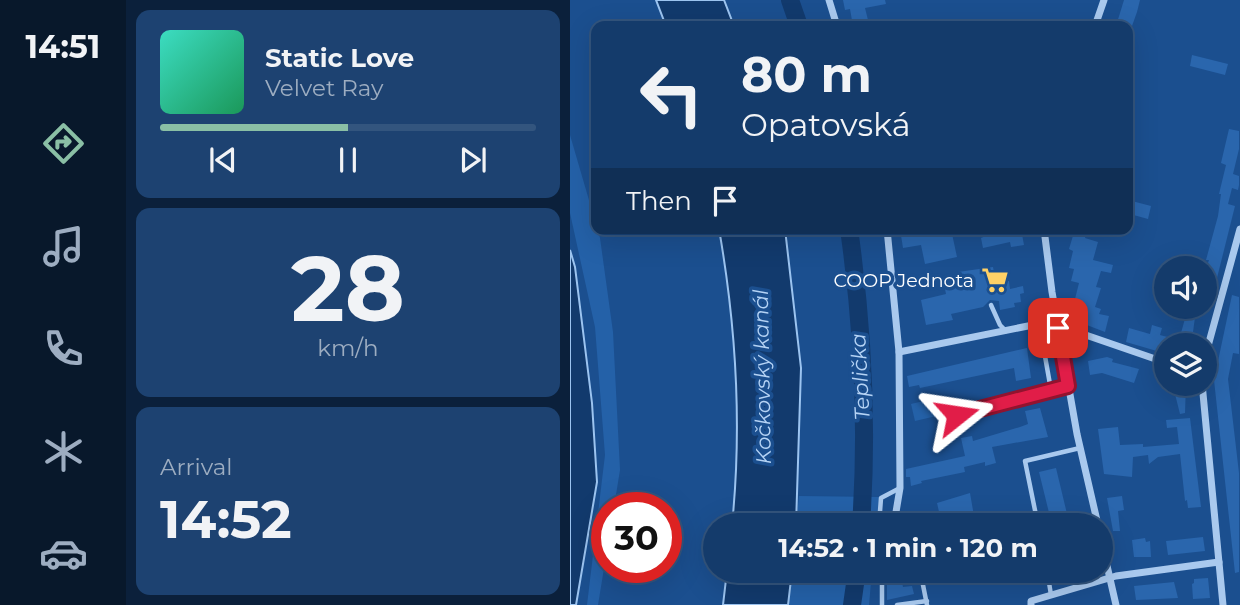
<!DOCTYPE html>
<meta charset="utf-8">
<style>
:root{--surface:#143b6b;--page:#1d4271;--text:#f1f3f6;--muted:#9dadc1;--line:#33557e;--accent:#8abfa5}
body{margin:0;font-family:Montserrat,sans-serif;background:var(--page);color:var(--text);height:100vh;display:flex;flex-direction:column;font-size:26px;white-space:nowrap}
*{box-sizing:border-box;margin:0}
p{font-size:23px;color:var(--muted)}
.icon{flex:none;width:38px;height:38px;fill:none;stroke:currentColor;stroke-width:2;stroke-linecap:round;stroke-linejoin:round}
.map{position:relative;flex:1;overflow:hidden}
.panel{display:flex;flex-direction:column;gap:10px;padding:10px;background:#0b203b;width:444px}
.panel>*{flex:none}
.guide{position:absolute;left:21px;top:21px;width:542px;height:214px;border-radius:14px;box-shadow:0 7px 28px #0002,0 0 0 2px var(--line);background:#143b6b;color:var(--text);overflow:hidden}
.buttons{position:absolute;left:584px;top:256px;display:grid;gap:14px}
.buttons a{display:grid;place-items:center;width:63px;height:63px;border-radius:50%;background:var(--surface);box-shadow:0 7px 28px #0002,0 0 0 2px var(--line);font-size:35px}
.speed{position:absolute;left:21px;top:492px;display:flex;gap:14px;font-size:35px;font-weight:700;text-align:center}
.speed>*{display:grid;place-content:center;width:91px;height:91px;border-radius:50%;background:var(--surface);box-shadow:0 7px 28px #0002,0 0 0 2px var(--line);line-height:1}
.speed .limit{border:10px solid #d22;background:#fff;color:#111}
.pin{position:absolute;display:grid;place-items:center;width:60px;height:60px;color:#fff;margin:-30px;border-radius:14px;box-shadow:0 4px 10px #0006}
.me{position:absolute;width:77px;margin:-38px;rotate:75deg;stroke-linejoin:round;filter:drop-shadow(0 0 5px #0008)}
.turn{display:flex;align-items:center;gap:24px;height:147px;padding:0 35px;font-size:32px}
.turn .icon{width:91px;height:91px;stroke-width:2.5}
.turn b{display:block;font-size:49px;line-height:60px}
.then{display:flex;align-items:center;height:66px;padding:0 35px;background:#0003;gap:14px;font-size:26px}
.big{font-size:52px;font-weight:700;line-height:1.1}
.panel .tile{flex:1;display:flex;flex-direction:column;justify-content:center;gap:10px;min-width:0;padding:0 24px;border-radius:14px;background:var(--page)}
.panel .dial{align-items:center;gap:0}
.dial b{font-size:91px;line-height:1}
.song{display:flex;align-items:center;gap:21px}
.cover{width:84px;height:84px;border-radius:10px;background:linear-gradient(135deg,hsl(170 70% 55%),hsl(150 70% 35%))}
.played{height:7px;border-radius:4px;background:linear-gradient(90deg,var(--accent) 50%,var(--line) 50%)}
.keys{display:flex;justify-content:space-around;direction:ltr}
.trip{position:absolute;left:133px;top:513px;width:410px;height:70px;border-radius:35px;background:var(--surface);box-shadow:0 7px 28px #0002,0 0 0 2px var(--line);font-weight:700;line-height:70px;text-align:center}
main{display:flex;flex:1;min-height:0}
.dock{display:flex;flex-direction:column;width:126px;justify-content:space-around;align-items:center;background:#08182b;color:var(--muted)}
.dock .icon{width:49px;height:49px}
.dock .current{color:var(--accent)}
.dock b{font-size:32px;color:var(--text)}
.map>svg:first-child{display:block}
</style>
<main>
<nav class="dock">
<b>14:51</b>
<svg class="icon current" aria-label="directions" viewBox="0 0 24 24"><path d="M12 3l9 9-9 9-9-9zM9 14v-3h6M13 9l2 2-2 2"/></svg>
<svg class="icon" aria-label="music" viewBox="0 0 24 24"><path d="M9 18V5l10-2v13"/><circle cx="6" cy="18" r="3"/><circle cx="16" cy="16" r="3"/></svg>
<svg class="icon" aria-label="phone" viewBox="0 0 24 24"><path d="M5 4h4l2 5-3 2q2 4 5 5l2-3 5 2v4C11 20 4 13 5 4z"/></svg>
<svg class="icon" aria-label="climate" viewBox="0 0 24 24"><path d="M12 3v18M4 7l16 10M4 17L20 7"/></svg>
<svg class="icon" aria-label="car" viewBox="0 0 24 24"><path d="M5 17H2v-5l4-1 3-4h7l3 4 3 1v5h-3M9 17h6M6 11h13"/><circle cx="7" cy="17" r="2"/><circle cx="17" cy="17" r="2"/></svg>
</nav>
<section class="panel">
<div class="tile">
<div class="song"><i class="cover"></i><div><b>Static Love</b><p>Velvet Ray</p></div></div>
<div class="played"></div>
<div class="keys"><svg class="icon" aria-label="previous" viewBox="0 0 24 24"><path d="M18 5L8 12l10 7zM5 5v14"/></svg><svg class="icon" aria-label="pause" viewBox="0 0 24 24"><path d="M8 5v14M16 5v14"/></svg><svg class="icon" aria-label="next" viewBox="0 0 24 24"><path d="M6 5l10 7-10 7zM19 5v14"/></svg></div>
</div>
<div class="tile dial"><b>28</b><p>km/h</p></div>
<div class="tile"><p>Arrival</p><b class="big">14:52</b></div>
</section>
<div class="map">
<svg width="670" height="605" viewBox="0 0 670 605">
<rect width="100%" height="100%" fill="#1b4f8f"/>
<g fill="#2461a8">
<path d="M 0,135 L 30,238 L 43,332 L 50,470 L 44,507 L 37,508 L 37,550 L 28,605 L 17,605 L 35,455 L 25,327 L 0,213 Z"/>
<path d="M 370,397 L 375,414 L 345,421 L 341,404 Z"/>
<path d="M 229,496 L 309,497 L 307,525 L 226,525 Z"/>
<path d="M 222,571 L 302,571 L 299,605 L 218,605 Z"/>
</g>
<g fill="#123a6d" stroke="#9cc4f0" stroke-width="2">
<path d="M 86,0 L 154,0 L 164,26 L 96,26 Z"/>
<path d="M 149,229 L 215,229 L 231,368 L 226,525 L 162,525 C 172,427 166,326 149,229 Z"/>
<path d="M 0,250 L 5,267 L 22,403 L 27,482 L 6,605 L 0,605 Z"/>
<path d="M 157,571 L 222,571 L 218,605 L 153,605 Z"/>
</g>
<g fill="none" stroke-linecap="round" stroke-linejoin="round">
<g stroke="#123a6d" stroke-width="18">
<path d="M 220,0 L 229,26"/>
<path d="M 279,229 C 293,328 298,425 291,525"/>
<path d="M 282,605 L 287,570"/>
</g>
</g>
<g fill="#2a66ad">
<path d="M 273,0 L 315,0 L 316,4 L 295,8 L 299,24 L 283,26 L 280,9 L 275,10 Z"/>
<path d="M 554,0 L 570,0 L 567,12 L 562,26 L 546,26 Z"/>
<path d="M 622,55 L 658,64 L 655,75 L 620,66 Z"/>
<path d="M 659,129 L 669,131 L 669,149 L 663,174 L 669,176 L 669,185 L 668,190 L 662,188 L 658,204 L 665,206 L 642,298 L 635,297 L 635,272 L 639,260 L 636,260 L 648,216 L 651,194 L 649,194 L 656,165 L 651,163 Z"/>
<path d="M 558,200 L 581,206 L 578,219 L 560,214 Z"/>
<path d="M 330,229 L 381,229 L 387,257 L 355,264 L 351,245 L 333,248 Z"/>
<path d="M 433,229 L 451,229 L 454,245 L 441,247 L 440,242 L 413,248 L 411,238 Z"/>
<path d="M 505,229 L 517,230 L 515,238 L 528,242 L 523,260 L 543,265 L 541,273 L 531,271 L 526,287 L 531,288 L 525,307 L 531,309 L 529,314 L 539,316 L 535,332 L 509,322 L 514,305 L 505,299 L 509,283 L 501,281 L 504,269 L 499,268 L 503,251 L 499,249 Z"/>
<path d="M 423,267 L 426,283 L 439,281 L 440,289 L 453,286 L 454,293 L 450,294 L 451,302 L 444,303 L 445,307 L 430,310 L 429,301 L 420,300 L 413,307 L 381,314 L 383,320 L 356,325 L 351,300 L 376,294 L 374,284 L 391,280 L 388,272 Z"/>
<path d="M 662,295 L 669,297 L 669,354 L 663,353 L 658,379 L 669,473 L 669,572 L 665,573 L 644,380 Z"/>
<path d="M 618,308 L 626,310 L 623,332 L 628,335 L 625,345 L 597,345 L 597,354 L 556,342 L 559,328 L 580,334 L 582,325 L 592,328 L 590,335 L 609,340 Z"/>
<path d="M 457,348 L 461,378 L 446,381 L 444,368 L 350,388 L 349,385 L 339,387 L 337,376 Z"/>
<path d="M 537,357 L 543,359 L 542,362 L 569,369 L 564,383 L 532,373 L 520,375 L 518,361 Z"/>
<path d="M 616,384 L 615,413 L 610,414 L 603,386 Z"/>
<path d="M 470,408 L 478,437 L 422,447 L 426,463 L 415,466 L 415,462 L 394,467 L 395,472 L 351,481 L 352,483 L 341,486 L 340,477 L 336,477 L 336,469 L 395,456 L 391,438 L 402,436 L 403,441 L 450,427 L 458,424 L 455,411 Z"/>
<path d="M 620,418 L 631,507 L 618,508 L 617,500 L 615,501 L 610,454 L 588,457 L 579,464 L 578,455 L 563,457 L 562,477 L 534,474 L 528,429 L 548,427 L 550,445 L 573,444 L 573,447 L 609,444 L 607,427 L 597,428 L 596,420 Z"/>
<path d="M 486,468 L 498,518 L 495,519 L 496,525 L 482,525 L 469,472 Z"/>
<path d="M 400,493 L 404,516 L 431,512 L 433,525 L 372,525 L 367,503 Z"/>
<path d="M 552,496 L 554,510 L 548,511 L 550,531 L 543,531 L 537,498 Z"/>
<path d="M 633,537 L 635,551 L 598,555 L 596,541 Z"/>
<path d="M 575,538 L 576,542 L 580,541 L 581,557 L 564,557 L 562,540 Z"/>
<path d="M 331,577 L 333,587 L 342,586 L 344,594 L 317,600 L 317,580 Z"/>
<path d="M 638,578 L 640,598 L 623,599 L 622,584 L 624,583 L 624,579 Z"/>
<path d="M 604,582 L 608,598 L 566,600 L 564,586 Z"/>
</g>
<g fill="none" stroke-linecap="round" stroke-linejoin="round">
<g stroke="#a9c9ee" stroke-width="4.5">
<path d="M 421,305 L 430,325 L 436,331"/>
<path d="M 473,345 L 481,390"/>
<path d="M 309,525 L 311,498 L 330,488"/>
<path d="M 468,525 L 455,461 L 510,448"/>
<path d="M 350,570 L 357,605"/>
<path d="M 477,570 L 481,595"/>
<path d="M 312,605 L 312,576 L 325,573"/>
<path d="M 327,605 L 357,601"/>
</g>
<g stroke="#a9c9ee" stroke-width="7">
<path d="M 259,0 L 267,26"/>
<path d="M 525,26 L 534,0"/>
<path d="M 317,229 L 329,352 L 478,322 L 597,363"/>
<path d="M 474,229 L 482,292 L 507,434 L 528,525"/>
<path d="M 635,357 L 670,229"/>
<path d="M 632,383 L 653,605"/>
<path d="M 388,415 L 498,386"/>
<path d="M 326,512 L 330,488 L 329,352"/>
<path d="M 530,535 L 546,605"/>
<path d="M 461,605 L 461,601 L 546,576 L 649,562"/>
</g>
</g>
<g fill="none" stroke-linecap="round" stroke-linejoin="round">
<defs>
<path id="route" d="M 387,415 L 498,386 L 488,328"/>
</defs>
<use href="#route" stroke="#92132f" stroke-width="18"/>
<use href="#route" stroke="#e11d48" stroke-width="12"/>
</g>
<defs>
<symbol id="supermarket-bare" viewBox="-9 -9 18 18"><path d="M-6-5.5h2.5l.6 2H6L4.5 2H-2.5L-4.4-4H-6ZM-1.5 3.2a1.3 1.3 0 1 0 .1 0ZM3 3.2a1.3 1.3 0 1 0 .1 0Z" fill="#ffd166" stroke="#1b4f8f" stroke-width="2.5" paint-order="stroke"/></symbol>
</defs>
<g fill-rule="evenodd">
<use href="#supermarket-bare" x="406" y="261" width="38" height="38"/>
</g>
<g text-anchor="middle" dominant-baseline="central" stroke-width="7" stroke-linejoin="round" paint-order="stroke">
<g font-size="19" fill="#fff" stroke="#1b4f8f" text-anchor="end">
<text x="404" y="280">COOP Jednota</text>
</g>
<g font-size="21" font-style="italic" fill="#b5d3f5" stroke="#1b4f8f">
<text transform="translate(192 377) rotate(-91)">Kočkovský kanál</text>
<text transform="translate(290 377) rotate(-93)">Teplička</text>
</g>
</g>
</svg>
<div class="buttons">
<a><svg class="icon" aria-label="sound" viewBox="0 0 24 24"><path d="M4 9h4l5-4v14l-5-4H4zM17 9q2 3 0 6"/></svg></a>
<a><svg class="icon" aria-label="layers" viewBox="0 0 24 24"><path d="M12 4l9 5-9 5-9-5zM3 14l9 5 9-5"/></svg></a>
</div>
<div class="speed"><div class="limit">30</div></div>
<div class="pin" style="left:488px;top:328px;background:#d93025"><svg class="icon" aria-label="arrive" viewBox="0 0 24 24"><path d="M6 21V4h12l-3 4 3 4H6"/></svg></div>
<svg class="me" style="left:387px;top:415px" viewBox="-20 -20 40 40"><path d="M0-17L14 15 0 8-14 15z" fill="#e11d48" stroke="#fff" stroke-width="4"/></svg>
<div class="trip">14:52 · 1 min · 120 m</div>
<div class="guide">
<div class="turn"><svg class="icon" aria-label="left" viewBox="0 0 24 24"><path d="M17 20v-9H6M10 6l-5 5 5 5"/></svg><div><b>80 m</b>Opatovská</div></div>
<div class="then">Then<svg class="icon" aria-label="arrive" viewBox="0 0 24 24"><path d="M6 21V4h12l-3 4 3 4H6"/></svg></div>
</div>
</div>
</main>
